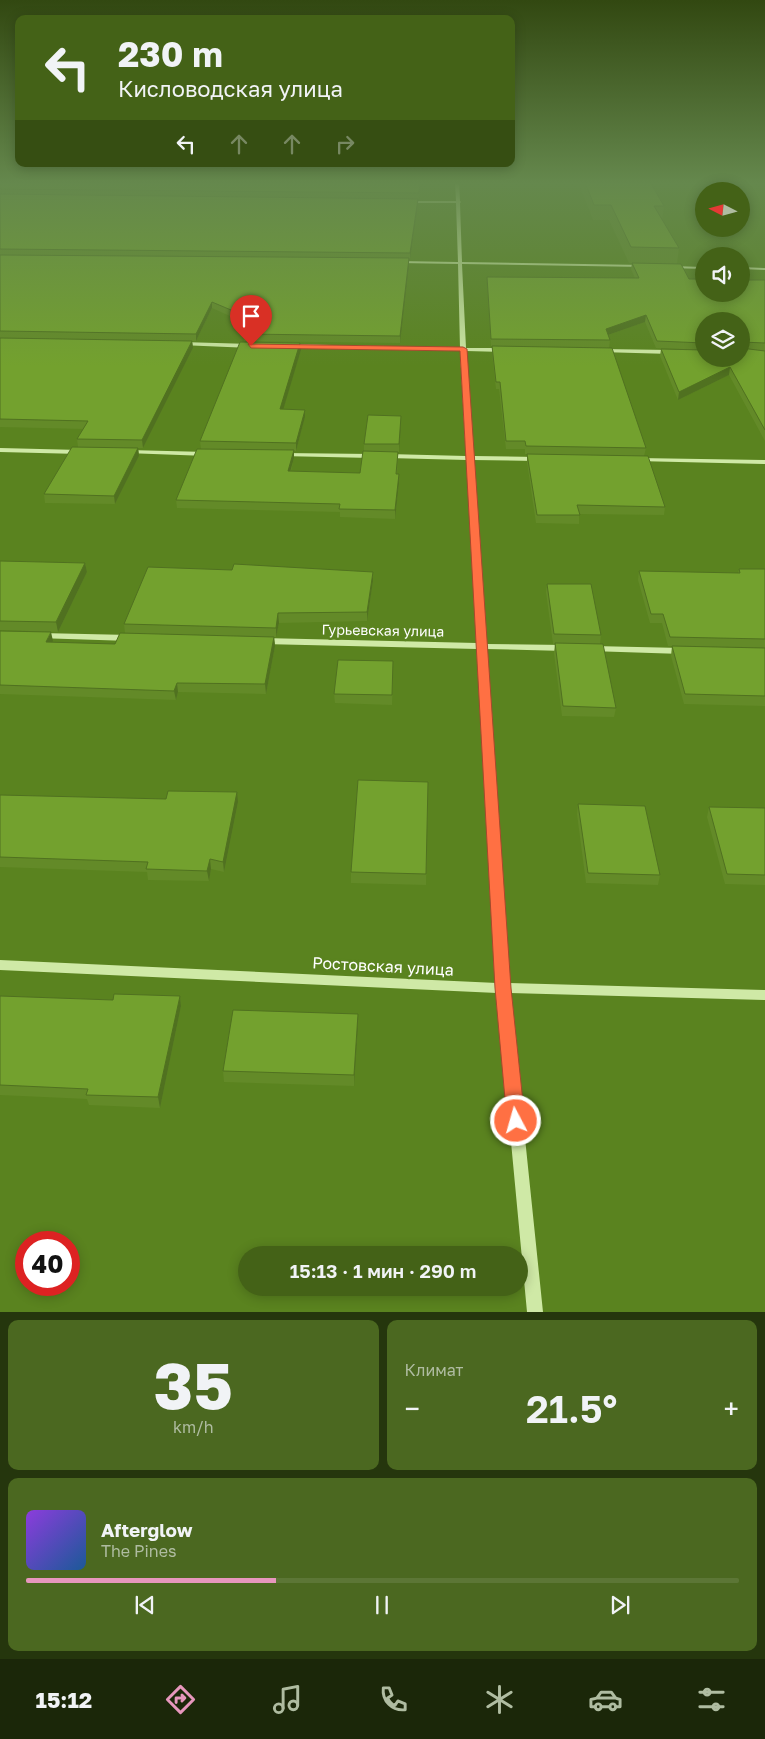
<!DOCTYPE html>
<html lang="ru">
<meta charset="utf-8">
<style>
:root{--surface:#446217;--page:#4b6820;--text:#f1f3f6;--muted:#afbca1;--line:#5c7636;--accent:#e797bd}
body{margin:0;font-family:"Golos Text",sans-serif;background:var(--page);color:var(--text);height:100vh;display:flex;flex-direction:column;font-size:19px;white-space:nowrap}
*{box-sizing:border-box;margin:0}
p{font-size:16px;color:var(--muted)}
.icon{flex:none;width:28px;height:28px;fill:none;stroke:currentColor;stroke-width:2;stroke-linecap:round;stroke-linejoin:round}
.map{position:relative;height:1312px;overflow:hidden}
.drawer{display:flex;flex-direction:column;gap:8px;padding:8px;background:#25360d;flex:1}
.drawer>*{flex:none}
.hud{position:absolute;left:15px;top:15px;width:500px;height:152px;border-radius:10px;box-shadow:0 2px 12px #0003;background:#446217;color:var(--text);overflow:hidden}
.needle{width:32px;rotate:276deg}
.controls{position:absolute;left:695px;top:182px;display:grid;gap:10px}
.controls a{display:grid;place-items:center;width:55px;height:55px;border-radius:50%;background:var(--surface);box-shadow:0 2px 12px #0003;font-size:25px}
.speed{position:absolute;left:15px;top:1231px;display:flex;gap:10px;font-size:25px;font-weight:700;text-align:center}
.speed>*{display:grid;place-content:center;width:65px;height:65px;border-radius:50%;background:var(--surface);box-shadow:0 2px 12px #0003;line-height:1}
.speed .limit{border:8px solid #d22;background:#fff;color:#111}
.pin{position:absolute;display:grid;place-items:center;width:42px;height:42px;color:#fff;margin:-51px -21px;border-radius:50% 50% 50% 0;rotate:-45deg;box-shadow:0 0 5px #0007}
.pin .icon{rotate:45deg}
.me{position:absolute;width:55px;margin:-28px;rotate:354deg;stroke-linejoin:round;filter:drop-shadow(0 0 4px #0008)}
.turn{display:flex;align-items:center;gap:18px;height:105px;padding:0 20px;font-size:22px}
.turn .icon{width:65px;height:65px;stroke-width:2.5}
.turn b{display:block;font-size:35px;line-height:42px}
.lanes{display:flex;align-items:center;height:48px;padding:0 20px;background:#0003;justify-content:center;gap:25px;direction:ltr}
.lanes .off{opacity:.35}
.big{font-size:38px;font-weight:600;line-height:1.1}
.drawer .card{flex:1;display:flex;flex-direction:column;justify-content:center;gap:8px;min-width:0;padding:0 18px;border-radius:10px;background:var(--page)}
.drawer .dial{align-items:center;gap:0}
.dial b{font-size:65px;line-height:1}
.song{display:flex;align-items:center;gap:15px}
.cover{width:60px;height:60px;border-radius:8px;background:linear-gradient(135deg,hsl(270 70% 55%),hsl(210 70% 35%))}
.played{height:5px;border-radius:2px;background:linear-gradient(90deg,var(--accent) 35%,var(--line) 35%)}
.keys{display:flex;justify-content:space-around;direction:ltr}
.heat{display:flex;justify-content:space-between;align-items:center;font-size:28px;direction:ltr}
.drawer .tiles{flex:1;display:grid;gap:8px;grid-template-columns:1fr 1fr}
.card:last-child{grid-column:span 2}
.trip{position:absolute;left:238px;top:1246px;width:290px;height:50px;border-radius:25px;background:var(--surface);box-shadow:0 2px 12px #0003;font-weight:600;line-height:50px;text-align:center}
.tabs{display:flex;height:80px;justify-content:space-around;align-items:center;background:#1b2709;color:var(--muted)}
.tabs .icon{width:35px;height:35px}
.tabs .selected{color:var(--accent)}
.tabs b{font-size:22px;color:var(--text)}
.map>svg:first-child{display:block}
</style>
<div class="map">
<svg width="765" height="1312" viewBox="0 0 765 1312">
<rect width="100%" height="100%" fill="#5a831f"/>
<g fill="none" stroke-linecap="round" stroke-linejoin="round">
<g fill="#cfe9a6" fill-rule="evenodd">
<path d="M 455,182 L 459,182 L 460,201 L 461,202 L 460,203 L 462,262 L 644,265 L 646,266 L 644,267 L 462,264 L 466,348 L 504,348 L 507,350 L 504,352 L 466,351 L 473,456 L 537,457 L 540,459 L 537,461 L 473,460 L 486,644 L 565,645 L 569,648 L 565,651 L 486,649 L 509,983 L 765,990 L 765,1000 L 510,993 L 543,1312 L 527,1312 L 497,993 L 0,970 L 0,960 L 497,983 L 477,649 L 263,644 L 259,641 L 263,638 L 477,643 L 467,460 L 388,458 L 385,456 L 388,454 L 466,456 L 460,351 L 289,348 L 286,346 L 289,344 L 460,348 L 458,264 L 399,263 L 397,262 L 399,261 L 458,262 L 456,203 L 408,203 L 406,202 L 408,201 L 456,201 Z"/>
<path d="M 672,266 L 704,267 L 704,269 L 670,268 L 670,267 Z"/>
<path d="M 741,267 L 765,268 L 765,270 L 741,269 Z"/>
<path d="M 182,342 L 251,344 L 254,346 L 251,348 L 180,345 L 180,343 Z"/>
<path d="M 602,349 L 671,350 L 674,352 L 671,354 L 600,352 L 600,350 Z"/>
<path d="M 0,448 L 80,450 L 83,452 L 80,454 L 0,452 Z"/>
<path d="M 128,450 L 207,452 L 210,454 L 207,456 L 126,453 L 125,452 Z"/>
<path d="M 283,453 L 372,454 L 375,456 L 372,458 L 281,456 L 281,454 Z"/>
<path d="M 638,458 L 765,460 L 765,464 L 636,461 L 636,459 Z"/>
<path d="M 40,633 L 130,635 L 134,638 L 130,641 L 37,638 L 36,636 L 37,634 Z"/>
<path d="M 593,646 L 682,648 L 686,651 L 682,654 L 590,651 L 589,649 L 590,647 Z"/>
</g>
</g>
<g fill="#638a28">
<path d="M 0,182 L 420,187 L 419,199 L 233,197 L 418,204 L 410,259 L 409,259 L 400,343 L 244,341 L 243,334 L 248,324 L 212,308 L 196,341 L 0,338 Z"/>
<path d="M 579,182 L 650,182 L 664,206 L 662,220 L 679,248 L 677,264 L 689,279 L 765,280 L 765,441 L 729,375 L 678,400 L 660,356 L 661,349 L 741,359 L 704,321 L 704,350 L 656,348 L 645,322 L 608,335 L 610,340 L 609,348 L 491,346 L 487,283 L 487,277 L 635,278 L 631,269 L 632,263 L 629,263 L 609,220 L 593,220 L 579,184 Z"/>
<path d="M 0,338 L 192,341 L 193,348 L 143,448 L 138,448 L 139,456 L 115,504 L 45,503 L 44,494 L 78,447 L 77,439 L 84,429 L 0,427 Z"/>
<path d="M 492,346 L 646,448 L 644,456 L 665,507 L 664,515 L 579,514 L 579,524 L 536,523 L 527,462 L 527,454 L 525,454 L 525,449 L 506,449 L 499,389 L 496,389 L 492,353 Z"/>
<path d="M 301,350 L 283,409 L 305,410 L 305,417 L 296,451 L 294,451 L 294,458 L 291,471 L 360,473 L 364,451 L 364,444 L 401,424 L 399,452 L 398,452 L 397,474 L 399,482 L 395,519 L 340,517 L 340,512 L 177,508 L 176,500 L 201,449 L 200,441 Z"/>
<path d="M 0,561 L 85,563 L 87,572 L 58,632 L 0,630 Z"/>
<path d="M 739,569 L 765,569 L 765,648 L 668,646 L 662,623 L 650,623 L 638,580 L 639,571 L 738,573 Z"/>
<path d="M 373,581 L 367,621 L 279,623 L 276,637 L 274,637 L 275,646 L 266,694 L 178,692 L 176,700 L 0,694 L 0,631 L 53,641 L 53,642 L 115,644 L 125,633 L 124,624 Z"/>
<path d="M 547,584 L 601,635 L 600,644 L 616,708 L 614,717 L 562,716 L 554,653 L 555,644 L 553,644 L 546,592 Z"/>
<path d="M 672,646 L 765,648 L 765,706 L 684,704 L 671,656 Z"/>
<path d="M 393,671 L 392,705 L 335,703 L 334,694 Z"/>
<path d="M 428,782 L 426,885 L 351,883 L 351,872 Z"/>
<path d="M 0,795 L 238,802 L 224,872 L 211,869 L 209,881 L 148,880 L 147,872 L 0,867 Z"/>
<path d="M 578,804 L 660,875 L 658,885 L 586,883 L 577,814 Z"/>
<path d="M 709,807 L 765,808 L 765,885 L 725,884 L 707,817 Z"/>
<path d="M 0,996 L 113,1000 L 180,996 L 181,1006 L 160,1108 L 89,1105 L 87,1099 L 0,1095 Z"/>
<path d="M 358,1014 L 358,1024 L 354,1086 L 224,1082 L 223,1071 Z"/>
</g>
<g fill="#507120">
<path d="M 418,199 L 418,204 L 410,259 L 410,253 Z"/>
<path d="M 409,258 L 409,264 L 400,343 L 400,336 Z"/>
<path d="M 212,302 L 212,308 L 196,341 L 196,334 Z"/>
<path d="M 646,315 L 645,322 L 605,336 L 606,329 Z"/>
<path d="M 192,341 L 193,348 L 143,448 L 142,440 Z"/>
<path d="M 300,343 L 301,350 L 281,417 L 280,409 Z"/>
<path d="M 730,367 L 729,375 L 678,400 L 679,392 Z"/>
<path d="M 305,410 L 305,417 L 296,451 L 296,443 Z"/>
<path d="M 401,416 L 401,424 L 399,452 L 399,444 Z"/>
<path d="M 138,448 L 139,456 L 115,504 L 114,496 Z"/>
<path d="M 294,450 L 294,458 L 288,479 L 288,471 Z"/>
<path d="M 399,474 L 399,482 L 395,519 L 395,510 Z"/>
<path d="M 85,563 L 87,572 L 58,632 L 56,622 Z"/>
<path d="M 373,572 L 373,581 L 367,621 L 367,612 Z"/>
<path d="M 278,613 L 279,623 L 276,637 L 276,628 Z"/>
<path d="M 51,632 L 53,641 L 48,652 L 46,642 Z"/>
<path d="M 274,637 L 275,646 L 266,694 L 265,684 Z"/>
<path d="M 177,683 L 178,692 L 176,700 L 174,691 Z"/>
<path d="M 237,792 L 238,802 L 224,872 L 223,862 Z"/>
<path d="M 210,859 L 211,869 L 209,881 L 207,871 Z"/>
<path d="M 180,996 L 181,1006 L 160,1108 L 158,1097 Z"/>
<path d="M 358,1014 L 358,1024 L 354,1086 L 354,1075 Z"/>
</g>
<g fill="#73a12e" stroke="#507120">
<path d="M 0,182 L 420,182 L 419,193 L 0,189 Z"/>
<path d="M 585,182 L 650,182 L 664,206 L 654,206 L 679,248 L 631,247 L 611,205 L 594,205 Z"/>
<path d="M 0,194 L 418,199 L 410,253 L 0,249 Z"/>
<path d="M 0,255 L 409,258 L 400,336 L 243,334 L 250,318 L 212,302 L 196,334 L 0,331 Z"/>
<path d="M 632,263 L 681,264 L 689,279 L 704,279 L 704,294 L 741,294 L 741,280 L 765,280 L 765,343 L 742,342 L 741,346 L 741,321 L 704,321 L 704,343 L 657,341 L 646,315 L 606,329 L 610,340 L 491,339 L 487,277 L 639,278 Z"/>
<path d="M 0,338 L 192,341 L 142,440 L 77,439 L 88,421 L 0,419 Z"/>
<path d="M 240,342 L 300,343 L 280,409 L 305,410 L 296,443 L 200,441 Z"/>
<path d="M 492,346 L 612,348 L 646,448 L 526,446 L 525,441 L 506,441 L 500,382 L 496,382 Z"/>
<path d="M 741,348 L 765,351 L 765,430 L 730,367 L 679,392 L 661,349 L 704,350 L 704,359 L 741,359 Z"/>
<path d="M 368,415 L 401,416 L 399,444 L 364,444 Z"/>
<path d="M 72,447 L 138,448 L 114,496 L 44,494 Z"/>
<path d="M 197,449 L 294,450 L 288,471 L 360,473 L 363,451 L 398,452 L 396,474 L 399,474 L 395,510 L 339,509 L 340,504 L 176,500 Z"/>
<path d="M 527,454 L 648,456 L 665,507 L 577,505 L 580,515 L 537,515 Z"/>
<path d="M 0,561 L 85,563 L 56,622 L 0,621 Z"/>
<path d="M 234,564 L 373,572 L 367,612 L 278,613 L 276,628 L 124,624 L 148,567 L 232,570 Z"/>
<path d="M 739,569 L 765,569 L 765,639 L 670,637 L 663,614 L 651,614 L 639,571 L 740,573 Z"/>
<path d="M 547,584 L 591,584 L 601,635 L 554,634 Z"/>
<path d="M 0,631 L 51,632 L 46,642 L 115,644 L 120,633 L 274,637 L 265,684 L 177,683 L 174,691 L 0,685 Z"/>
<path d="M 555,643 L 603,644 L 616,708 L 563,706 Z"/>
<path d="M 672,646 L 765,648 L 765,696 L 685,694 Z"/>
<path d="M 338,660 L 393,661 L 392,695 L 334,694 Z"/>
<path d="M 358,780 L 428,782 L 426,874 L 351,872 Z"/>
<path d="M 168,791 L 237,792 L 223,862 L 210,859 L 207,871 L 146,869 L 148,862 L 0,857 L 0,795 L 166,799 Z"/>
<path d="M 578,804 L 645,806 L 660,875 L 588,873 Z"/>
<path d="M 709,807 L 765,808 L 765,875 L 727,874 Z"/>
<path d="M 114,994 L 180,996 L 158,1097 L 86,1095 L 88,1089 L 0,1085 L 0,996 L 113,1000 Z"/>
<path d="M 233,1010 L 358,1014 L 354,1075 L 223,1071 Z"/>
</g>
<linearGradient id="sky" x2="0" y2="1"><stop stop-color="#324811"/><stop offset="0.5" stop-color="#65884d"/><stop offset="1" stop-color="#65884d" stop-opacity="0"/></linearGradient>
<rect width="765" height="366" fill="url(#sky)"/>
<path fill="#ff7043" stroke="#a6492c" d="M 248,344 L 463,347 L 467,349 L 511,988 L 525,1121 L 522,1127 L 516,1129 L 510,1127 L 507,1121 L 495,988 L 460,351 L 251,348 Z"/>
<g text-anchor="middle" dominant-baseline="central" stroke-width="5" stroke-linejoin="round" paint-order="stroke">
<g font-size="14" fill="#fff" stroke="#5a831f">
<text transform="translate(383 630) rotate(1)">Гурьевская улица</text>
</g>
<g font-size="16" fill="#fff" stroke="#5a831f">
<text transform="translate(383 966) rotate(3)">Ростовская улица</text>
</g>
</g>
</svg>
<div class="controls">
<a><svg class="needle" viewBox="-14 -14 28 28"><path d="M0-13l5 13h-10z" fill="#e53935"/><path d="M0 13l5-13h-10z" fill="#afbca1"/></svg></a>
<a><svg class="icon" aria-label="sound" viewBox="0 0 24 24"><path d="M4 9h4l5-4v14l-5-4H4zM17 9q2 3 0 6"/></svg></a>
<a><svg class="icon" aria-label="layers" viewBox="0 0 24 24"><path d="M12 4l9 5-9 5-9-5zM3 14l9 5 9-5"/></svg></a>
</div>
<div class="speed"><div class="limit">40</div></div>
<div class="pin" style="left:251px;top:346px;background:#d93025"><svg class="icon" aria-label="arrive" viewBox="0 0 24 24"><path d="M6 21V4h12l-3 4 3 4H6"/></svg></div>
<svg class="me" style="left:516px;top:1121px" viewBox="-20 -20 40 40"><circle r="17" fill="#ff7043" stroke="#fff" stroke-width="3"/><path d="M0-11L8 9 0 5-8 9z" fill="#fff"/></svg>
<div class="trip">15:13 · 1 мин · 290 m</div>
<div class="hud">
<div class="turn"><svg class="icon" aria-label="left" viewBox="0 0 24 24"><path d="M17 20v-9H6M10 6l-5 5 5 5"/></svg><div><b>230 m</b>Кисловодская улица</div></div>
<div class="lanes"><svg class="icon" aria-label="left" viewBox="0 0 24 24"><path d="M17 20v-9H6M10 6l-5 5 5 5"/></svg><svg class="icon off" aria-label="ahead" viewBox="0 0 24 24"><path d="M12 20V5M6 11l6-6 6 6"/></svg><svg class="icon off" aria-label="ahead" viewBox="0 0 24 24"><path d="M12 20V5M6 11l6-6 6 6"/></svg><svg class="icon off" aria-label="right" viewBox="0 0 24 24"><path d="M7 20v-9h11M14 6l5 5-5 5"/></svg></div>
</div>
</div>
<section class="drawer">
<div class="tiles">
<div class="card dial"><b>35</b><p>km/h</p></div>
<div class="card"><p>Климат</p>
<div class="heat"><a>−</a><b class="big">21.5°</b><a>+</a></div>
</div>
<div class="card">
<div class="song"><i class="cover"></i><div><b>Afterglow</b><p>The Pines</p></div></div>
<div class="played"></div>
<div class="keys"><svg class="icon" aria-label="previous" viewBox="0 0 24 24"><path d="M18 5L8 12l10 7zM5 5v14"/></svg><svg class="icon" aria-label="pause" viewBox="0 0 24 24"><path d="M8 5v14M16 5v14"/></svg><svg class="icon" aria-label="next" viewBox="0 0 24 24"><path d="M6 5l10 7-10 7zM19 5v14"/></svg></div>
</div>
</div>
</section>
<nav class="tabs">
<b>15:12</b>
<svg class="icon selected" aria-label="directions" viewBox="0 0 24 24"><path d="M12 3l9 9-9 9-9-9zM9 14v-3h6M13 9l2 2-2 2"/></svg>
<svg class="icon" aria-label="music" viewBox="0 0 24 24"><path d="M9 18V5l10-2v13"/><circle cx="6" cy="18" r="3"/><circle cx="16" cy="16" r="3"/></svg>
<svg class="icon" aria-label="phone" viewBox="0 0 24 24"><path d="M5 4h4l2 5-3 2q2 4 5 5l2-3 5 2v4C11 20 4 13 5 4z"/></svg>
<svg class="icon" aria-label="climate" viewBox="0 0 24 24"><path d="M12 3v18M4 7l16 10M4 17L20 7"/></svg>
<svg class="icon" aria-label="car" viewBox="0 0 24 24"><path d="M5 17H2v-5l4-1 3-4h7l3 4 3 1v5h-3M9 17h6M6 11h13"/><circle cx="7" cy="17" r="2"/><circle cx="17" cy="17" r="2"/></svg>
<svg class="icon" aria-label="filters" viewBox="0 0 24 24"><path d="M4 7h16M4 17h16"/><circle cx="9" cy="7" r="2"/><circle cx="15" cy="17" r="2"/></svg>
</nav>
